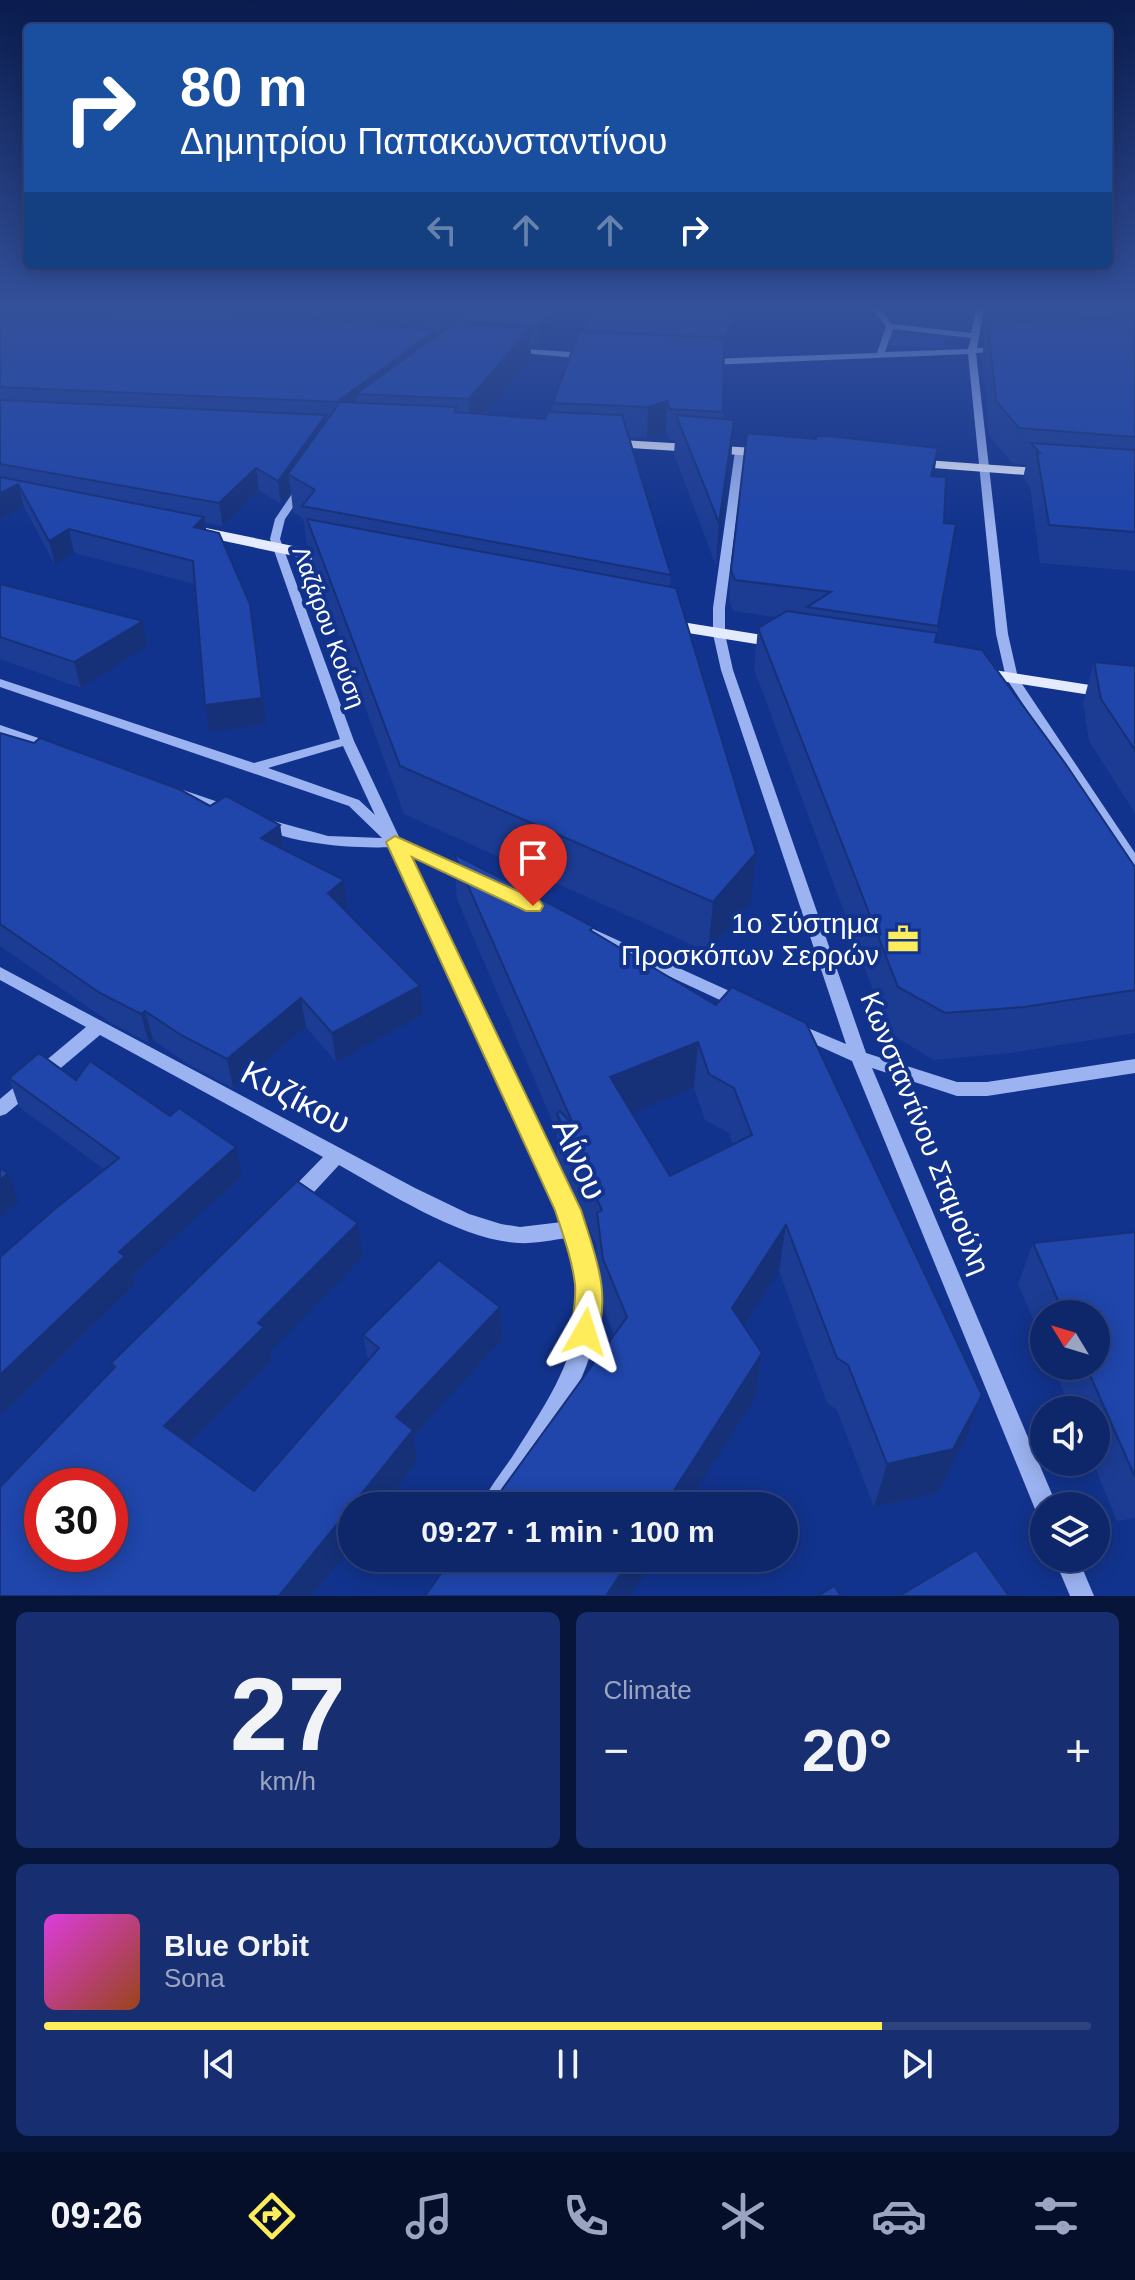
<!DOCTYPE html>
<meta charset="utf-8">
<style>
:root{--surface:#0e266a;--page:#172e70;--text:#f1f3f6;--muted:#9ba5c1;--line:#2e437e;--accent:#ffec5b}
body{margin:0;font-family:Arial,sans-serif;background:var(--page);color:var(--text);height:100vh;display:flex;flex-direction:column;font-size:30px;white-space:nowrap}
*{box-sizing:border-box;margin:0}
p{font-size:26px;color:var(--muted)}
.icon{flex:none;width:44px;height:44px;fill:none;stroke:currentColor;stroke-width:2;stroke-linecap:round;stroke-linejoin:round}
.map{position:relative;height:1596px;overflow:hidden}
.details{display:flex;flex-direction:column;gap:16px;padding:16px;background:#08153a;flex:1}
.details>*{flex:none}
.guide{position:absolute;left:24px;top:24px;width:1088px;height:244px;border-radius:8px;box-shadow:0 4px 20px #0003,0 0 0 2px var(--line);background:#1a4fa0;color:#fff;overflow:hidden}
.needle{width:52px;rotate:308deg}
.controls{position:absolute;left:1030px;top:1300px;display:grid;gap:16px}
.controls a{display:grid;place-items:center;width:80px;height:80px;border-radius:50%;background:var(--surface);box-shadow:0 4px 20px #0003,0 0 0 2px var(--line);font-size:40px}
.speed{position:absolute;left:24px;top:1468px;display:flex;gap:16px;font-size:40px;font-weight:700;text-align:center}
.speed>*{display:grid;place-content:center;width:104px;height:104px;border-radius:50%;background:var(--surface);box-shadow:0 4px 20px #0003,0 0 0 2px var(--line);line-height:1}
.speed .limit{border:12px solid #d22;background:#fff;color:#111}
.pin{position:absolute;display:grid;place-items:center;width:68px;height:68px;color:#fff;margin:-82px -34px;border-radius:50% 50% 50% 0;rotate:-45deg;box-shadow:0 0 8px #0007}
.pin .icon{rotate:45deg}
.me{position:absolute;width:88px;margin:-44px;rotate:6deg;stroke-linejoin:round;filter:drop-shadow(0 0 6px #0008)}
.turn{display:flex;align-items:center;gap:28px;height:168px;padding:0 24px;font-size:36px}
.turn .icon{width:104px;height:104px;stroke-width:2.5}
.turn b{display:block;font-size:56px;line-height:68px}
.lanes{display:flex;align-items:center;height:76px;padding:0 24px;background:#0003;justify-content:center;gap:40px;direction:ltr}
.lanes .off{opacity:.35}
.big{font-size:60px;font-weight:700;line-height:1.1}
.details .widget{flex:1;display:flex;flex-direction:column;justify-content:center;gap:12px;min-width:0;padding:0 28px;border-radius:12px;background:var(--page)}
.details .dial{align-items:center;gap:0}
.dial b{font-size:104px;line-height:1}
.song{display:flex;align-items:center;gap:24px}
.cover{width:96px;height:96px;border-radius:12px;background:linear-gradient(135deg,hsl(300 70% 55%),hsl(20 70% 35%))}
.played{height:8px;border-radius:4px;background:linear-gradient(90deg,var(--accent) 80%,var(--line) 80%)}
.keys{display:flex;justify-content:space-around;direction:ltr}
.heat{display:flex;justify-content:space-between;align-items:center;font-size:44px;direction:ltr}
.details .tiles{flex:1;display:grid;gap:16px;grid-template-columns:1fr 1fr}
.widget:last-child{grid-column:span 2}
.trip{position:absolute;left:338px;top:1492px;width:460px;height:80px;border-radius:40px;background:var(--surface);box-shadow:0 4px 20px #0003,0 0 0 2px var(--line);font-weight:700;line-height:80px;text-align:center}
.tabs{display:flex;height:128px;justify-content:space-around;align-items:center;background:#060f2a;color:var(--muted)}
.tabs .icon{width:56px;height:56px}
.tabs .active{color:var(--accent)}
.tabs b{font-size:36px;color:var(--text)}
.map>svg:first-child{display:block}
</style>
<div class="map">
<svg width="1135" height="1596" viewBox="0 0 1135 1596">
<rect width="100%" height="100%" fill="#12338d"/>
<path fill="#1a41a7" d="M 890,333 L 945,336 L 944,348 L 890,346 Z"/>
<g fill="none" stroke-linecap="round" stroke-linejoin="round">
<g fill="#9bb3f1" fill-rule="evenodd">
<path d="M 871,308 L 879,308 L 892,324 L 971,333 L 976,308 L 984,308 L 977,348 L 999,348 L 1003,350 L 999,352 L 976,353 L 1008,634 L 1018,678 L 1135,853 L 1135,869 L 1130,867 L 1006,678 L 996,634 L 968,354 L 708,365 L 704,362 L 708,359 L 877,353 L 886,326 ZM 893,329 L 971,338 L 968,349 L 885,352 Z"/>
<path d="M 509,348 L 587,353 L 591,356 L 587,359 L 512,352 L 508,350 Z"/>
<path d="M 740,448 L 745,451 L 725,608 L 725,634 L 733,670 L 866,1053 L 957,1082 L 987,1082 L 1135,1059 L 1135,1073 L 987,1096 L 957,1096 L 872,1068 L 1057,1506 L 1044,1506 L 1044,1517 L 1037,1514 L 852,1061 L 790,1033 L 788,1029 L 790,1025 L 796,1023 L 846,1044 L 721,670 L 713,634 L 713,608 L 735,451 Z"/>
<path d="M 302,484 L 307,487 L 285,519 L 280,539 L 354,741 L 400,839 L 477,874 L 480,878 L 477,882 L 467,882 L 407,854 C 442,927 477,1000 512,1073 C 542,1136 608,1247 599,1316 C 590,1386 543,1448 506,1506 L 481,1506 C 489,1487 503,1471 514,1454 C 563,1378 595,1331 567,1238 C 552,1240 534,1244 518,1243 C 462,1240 389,1193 339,1165 L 302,1205 L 295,1207 L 288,1205 L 285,1199 L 288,1193 L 323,1157 L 100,1035 L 6,1114 L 0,1116 L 0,1099 L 86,1027 L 0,980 L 0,967 L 415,1188 L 469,1214 L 501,1224 L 520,1227 L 562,1222 L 390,847 C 358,849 280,844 256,823 L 263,818 L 328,836 L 382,838 L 349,806 L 0,687 L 0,679 L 254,763 L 340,739 L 270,539 L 275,519 L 298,485 ZM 343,746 L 375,815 L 359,800 L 268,768 Z"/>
<path d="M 0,725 L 56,744 L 58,747 L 51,751 L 0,733 Z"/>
<path d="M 180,789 L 233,807 L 235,810 L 228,814 L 175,796 L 173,793 L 175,790 Z"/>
<path d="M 593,929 L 747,999 L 749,1003 L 747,1007 L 741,1009 L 735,1007 L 587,938 L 585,934 L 587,930 Z"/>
<path d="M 1054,1558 L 1078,1558 L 1094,1596 L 1070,1596 Z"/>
</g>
<g fill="#e5ebff" fill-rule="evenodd">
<path d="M 604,439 L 772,449 L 779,453 L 772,457 L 599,446 L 599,440 Z"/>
<path d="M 912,459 L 1051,469 L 1058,473 L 1051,477 L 907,466 L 907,460 Z"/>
<path d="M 196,526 L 337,555 L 345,560 L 337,565 L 191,534 L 191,528 Z"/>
<path d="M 663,619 L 781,638 L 790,643 L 781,648 L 657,628 L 655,624 Z"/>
<path d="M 975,667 L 1135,692 L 1135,702 L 969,676 L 966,672 L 969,668 Z"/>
</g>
</g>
<g fill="#1c3c94" fill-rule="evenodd">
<path d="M 0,308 L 571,308 L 539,347 L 531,346 L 531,356 L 483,414 L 545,419 L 553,412 L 553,403 L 584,331 L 742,308 L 724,355 L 723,419 L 734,420 L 731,459 L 716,566 L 674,454 L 675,440 L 669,440 L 666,432 L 647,438 L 629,437 L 671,575 L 670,587 L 751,903 L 708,952 L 404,814 L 312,561 L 310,546 L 307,545 L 303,518 L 293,512 L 291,491 L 281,504 L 259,490 L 223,526 L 205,523 L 206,530 L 250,604 L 267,724 L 210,732 L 195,584 L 74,553 L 55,565 L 24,507 L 0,519 Z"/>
<path d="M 988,308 L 1135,308 L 1135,571 L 1040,563 L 1030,486 L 1023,478 L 1026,465 L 1012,463 L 989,435 L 982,356 L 984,345 L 982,345 L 983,339 Z"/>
<path d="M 934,476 L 944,523 L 956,524 L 935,642 L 1135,867 L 1135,1033 L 1010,1053 L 934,1060 L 889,1033 L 754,669 L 758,628 L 776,617 L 733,611 L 729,601 L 731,570 Z"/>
<path d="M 0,584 L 143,621 L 148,646 L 81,688 L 0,659 Z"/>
<path d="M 1094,662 L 1135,666 L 1135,813 L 1089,741 L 1083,703 Z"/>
<path d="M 0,733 L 210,806 L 280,825 L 284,849 L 347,908 L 345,910 L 423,1015 L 336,1062 L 306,1027 L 233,1088 L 188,1064 L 153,1040 L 149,1043 L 108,1021 L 0,946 Z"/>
<path d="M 454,854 L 594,933 L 716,1005 L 982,1395 L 966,1439 L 938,1493 L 874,1507 L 837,1410 L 827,1403 L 779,1271 L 744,1326 L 762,1353 L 755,1398 L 614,1335 L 602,1305 L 596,1258 L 597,1246 L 557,1160 L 557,1132 L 457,899 ZM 694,1088 L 705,1120 L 729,1133 L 733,1144 L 670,1176 L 632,1113 Z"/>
<path d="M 9,1078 L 76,1080 L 242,1176 L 132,1277 L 135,1285 L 0,1416 L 104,1169 L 19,1107 Z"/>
<path d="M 1135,1232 L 1135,1518 L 1117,1521 L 1093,1462 L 1096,1462 L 1096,1410 L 1071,1410 L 1053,1366 L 1096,1366 L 1096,1314 L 1044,1314 L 1044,1345 L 1018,1284 L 1033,1243 Z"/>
<path d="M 363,1257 L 270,1352 L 272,1360 L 189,1444 L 254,1491 L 368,1361 L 363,1335 L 500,1307 L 502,1340 L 414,1436 L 417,1462 L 383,1506 L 352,1506 L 312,1596 L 113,1369 L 111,1363 Z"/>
</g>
<g fill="#163178">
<path d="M 42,308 L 182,308 L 0,331 L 0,311 Z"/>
<path d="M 555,308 L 571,308 L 539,347 L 538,327 Z"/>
<path d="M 737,308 L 742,308 L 724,355 L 725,339 Z"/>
<path d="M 530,328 L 531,356 L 470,430 L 469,399 Z"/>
<path d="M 436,330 L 437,349 L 356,394 L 358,409 L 339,423 L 337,402 Z"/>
<path d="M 667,401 L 666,432 L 647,438 L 648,407 Z"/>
<path d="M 326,415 L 328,437 L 288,474 L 291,491 L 281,504 L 278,481 Z"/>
<path d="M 734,420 L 731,459 L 716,566 L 719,523 Z"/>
<path d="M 938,448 L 934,476 L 931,476 Z"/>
<path d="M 256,468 L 259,490 L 223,526 L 219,503 Z"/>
<path d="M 18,484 L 24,507 L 0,519 L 0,493 Z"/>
<path d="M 204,517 L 208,540 L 194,527 Z"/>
<path d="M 69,529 L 74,553 L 55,565 L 49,541 Z"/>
<path d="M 250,604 L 267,724 L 210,732 L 205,705 Z"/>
<path d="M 143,621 L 148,646 L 81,688 L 74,662 Z"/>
<path d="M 280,825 L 284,852 L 261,838 Z"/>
<path d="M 756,853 L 751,903 L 708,952 L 713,902 Z"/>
<path d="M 344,880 L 347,908 L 332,920 L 328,893 Z"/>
<path d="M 420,986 L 423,1015 L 336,1062 L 332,1033 Z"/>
<path d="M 301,998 L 306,1027 L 233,1088 L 227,1059 Z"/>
<path d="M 145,1011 L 153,1040 L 149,1043 L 141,1014 Z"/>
<path d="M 698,1042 L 694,1088 L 608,1123 L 610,1077 Z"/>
<path d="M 236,1147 L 242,1176 L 132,1277 L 135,1285 L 0,1416 L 0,1375 L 119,1252 Z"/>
<path d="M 8,1173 L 19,1202 L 0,1218 L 0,1180 Z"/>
<path d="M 358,1223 L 363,1257 L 270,1352 L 272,1360 L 175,1458 L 164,1426 L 258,1323 Z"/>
<path d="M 786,1225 L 779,1271 L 727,1353 L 732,1308 Z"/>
<path d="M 500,1307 L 502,1340 L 414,1436 L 417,1462 L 383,1506 L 352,1506 L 352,1545 L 312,1596 L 279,1596 L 396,1417 Z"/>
<path d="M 762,1353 L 755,1398 L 687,1506 L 664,1506 Z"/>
<path d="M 982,1395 L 966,1439 L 938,1493 L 874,1507 L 887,1464 Z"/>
<path d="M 631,1558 L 654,1558 L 631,1596 L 606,1596 Z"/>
</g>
<g fill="#2046ac" stroke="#163178" stroke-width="2" fill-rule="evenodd">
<path d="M 0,308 L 42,308 L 0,311 Z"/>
<path d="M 176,308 L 184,308 L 436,330 L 337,402 L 0,387 L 0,320 Z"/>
<path d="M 304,308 L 555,308 L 538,327 Z"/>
<path d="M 592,308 L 737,308 L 725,339 L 724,338 L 584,331 Z"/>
<path d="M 988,308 L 1135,308 L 1135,309 L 988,314 Z"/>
<path d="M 1135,318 L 1135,437 L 1019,428 L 996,401 L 988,324 Z"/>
<path d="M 454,323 L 530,328 L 469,399 L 356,394 Z"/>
<path d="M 579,331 L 724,338 L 723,412 L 670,409 L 667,401 L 648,407 L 553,403 Z"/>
<path d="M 0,400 L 326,415 L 278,481 L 256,468 L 219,503 L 0,464 Z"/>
<path d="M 340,402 L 457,407 L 454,412 L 545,419 L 548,412 L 622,415 L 671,575 L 302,506 L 315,490 L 288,474 Z"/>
<path d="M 676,415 L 734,420 L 719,523 Z"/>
<path d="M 747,433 L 816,439 L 817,436 L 828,436 L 938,448 L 931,476 L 946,477 L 944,523 L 956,524 L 938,626 L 807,607 L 831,592 L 735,580 L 731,570 Z"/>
<path d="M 1031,443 L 1135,450 L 1135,532 L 1049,525 L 1037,453 L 1040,453 Z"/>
<path d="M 0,477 L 204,517 L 194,527 L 219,533 L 250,604 L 262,698 L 205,705 L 193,561 L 69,529 L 49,541 L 18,484 L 0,493 Z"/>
<path d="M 307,519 L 676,588 L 756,853 L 713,902 L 400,766 Z"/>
<path d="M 0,584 L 143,621 L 74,662 L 0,637 Z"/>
<path d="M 787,611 L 937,633 L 935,642 L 982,650 L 1065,763 L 1135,867 L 1135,990 L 1024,1007 L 945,1013 L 898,987 L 758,628 Z"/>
<path d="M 1094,662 L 1135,666 L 1135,750 L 1101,699 Z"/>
<path d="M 0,733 L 34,743 L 40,738 L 179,789 L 210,806 L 226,796 L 280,825 L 261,838 L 344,880 L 328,893 L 420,986 L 332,1033 L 301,998 L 227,1059 L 181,1035 L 145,1011 L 141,1014 L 100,993 L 0,924 Z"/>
<path d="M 454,854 L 594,927 L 590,930 L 716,1005 L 732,987 L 806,1023 L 982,1395 L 953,1449 L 887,1464 L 848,1365 L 837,1358 L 786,1225 L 732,1308 L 762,1353 L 664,1506 L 490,1506 L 627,1317 L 603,1259 L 597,1213 L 602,1210 L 557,1114 L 560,1111 L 574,1126 ZM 698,1042 L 709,1074 L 734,1088 L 752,1135 L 670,1176 L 610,1077 Z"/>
<path d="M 39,1053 L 76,1080 L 90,1061 L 170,1116 L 179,1108 L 236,1147 L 119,1252 L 125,1256 L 0,1375 L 0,1257 L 56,1208 L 119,1158 L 9,1078 Z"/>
<path d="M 0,1168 L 8,1173 L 0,1180 Z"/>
<path d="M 297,1181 L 358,1223 L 258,1323 L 264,1327 L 164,1426 L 254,1491 L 379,1348 L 363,1335 L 439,1260 L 500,1307 L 396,1417 L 413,1430 L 279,1596 L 0,1596 L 0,1487 L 115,1367 L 111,1363 ZM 42,1486 L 110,1486 L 110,1554 L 42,1554 Z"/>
<path d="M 1135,1232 L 1135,1477 L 1086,1366 L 1096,1366 L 1096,1314 L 1064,1314 L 1033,1243 Z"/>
<path d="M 976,1550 L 1009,1596 L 899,1596 Z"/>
<path d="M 452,1558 L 631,1558 L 606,1596 L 425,1596 Z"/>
<path d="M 834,1586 L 841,1596 L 818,1596 Z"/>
</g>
<linearGradient id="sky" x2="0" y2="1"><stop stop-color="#0a1c4e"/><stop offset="0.58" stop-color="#33509a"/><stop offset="1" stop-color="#33509a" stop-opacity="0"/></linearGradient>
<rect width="1135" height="531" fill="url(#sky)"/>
<path fill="#ffec5b" stroke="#a6993b" stroke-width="2" d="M 395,836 L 540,901 L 543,906 L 540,911 L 526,911 L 412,857 L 581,1210 C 594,1252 614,1298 594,1341 L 585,1344 L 575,1341 C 569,1327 577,1302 575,1284 C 572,1259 563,1235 555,1210 L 386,842 Z"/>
<defs>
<symbol id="office-bare" viewBox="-9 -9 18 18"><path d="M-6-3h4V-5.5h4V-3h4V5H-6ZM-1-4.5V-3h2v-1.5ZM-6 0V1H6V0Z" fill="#ffec5b" stroke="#12338d" stroke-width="2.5" paint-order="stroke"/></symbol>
</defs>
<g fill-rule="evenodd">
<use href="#office-bare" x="881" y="917" width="44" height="44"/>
</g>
<g text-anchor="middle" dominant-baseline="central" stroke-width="8" stroke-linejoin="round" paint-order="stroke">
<g font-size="24" fill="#fff" stroke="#12338d">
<text transform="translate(329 627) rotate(70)">Λαζάρου Κούση</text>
</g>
<g font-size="28" fill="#fff" stroke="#12338d" text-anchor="end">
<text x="879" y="923">1ο Σύστημα<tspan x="879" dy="32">Προσκόπων Σερρών</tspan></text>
</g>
<g font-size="28" fill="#fff" stroke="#12338d">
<text transform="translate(925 1133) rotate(68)">Κωνσταντίνου Σταμούλη</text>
</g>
<g font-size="34" fill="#fff" stroke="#12338d">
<text transform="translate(296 1097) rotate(28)">Κυζίκου</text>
<text transform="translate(580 1159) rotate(66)">Αίνου</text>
</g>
</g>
</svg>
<div class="controls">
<a><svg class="needle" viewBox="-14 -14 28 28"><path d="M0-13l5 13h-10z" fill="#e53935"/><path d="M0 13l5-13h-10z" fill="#9ba5c1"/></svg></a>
<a><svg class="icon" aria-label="sound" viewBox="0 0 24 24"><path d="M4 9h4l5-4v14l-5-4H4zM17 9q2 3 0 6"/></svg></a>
<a><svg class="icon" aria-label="layers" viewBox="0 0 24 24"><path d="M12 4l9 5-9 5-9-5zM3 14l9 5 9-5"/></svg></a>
</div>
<div class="speed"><div class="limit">30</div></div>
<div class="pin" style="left:533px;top:906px;background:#d93025"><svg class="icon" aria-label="arrive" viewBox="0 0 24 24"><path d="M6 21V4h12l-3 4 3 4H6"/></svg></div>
<svg class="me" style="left:585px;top:1332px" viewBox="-20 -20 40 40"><path d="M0-17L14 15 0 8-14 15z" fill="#ffec5b" stroke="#fff" stroke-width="4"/></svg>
<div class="trip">09:27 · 1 min · 100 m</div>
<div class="guide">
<div class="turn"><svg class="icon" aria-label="right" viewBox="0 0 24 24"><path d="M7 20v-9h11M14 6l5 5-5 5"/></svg><div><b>80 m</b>Δημητρίου Παπακωνσταντίνου</div></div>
<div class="lanes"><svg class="icon off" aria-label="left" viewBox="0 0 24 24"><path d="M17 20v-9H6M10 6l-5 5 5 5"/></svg><svg class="icon off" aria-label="ahead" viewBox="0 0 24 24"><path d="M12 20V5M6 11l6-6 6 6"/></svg><svg class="icon off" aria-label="ahead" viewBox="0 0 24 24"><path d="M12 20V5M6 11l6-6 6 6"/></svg><svg class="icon" aria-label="right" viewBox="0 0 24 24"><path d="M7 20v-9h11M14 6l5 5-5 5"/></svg></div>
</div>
</div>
<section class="details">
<div class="tiles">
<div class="widget dial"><b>27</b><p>km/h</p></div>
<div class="widget"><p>Climate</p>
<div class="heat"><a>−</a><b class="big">20°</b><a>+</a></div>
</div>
<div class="widget">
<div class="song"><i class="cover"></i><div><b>Blue Orbit</b><p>Sona</p></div></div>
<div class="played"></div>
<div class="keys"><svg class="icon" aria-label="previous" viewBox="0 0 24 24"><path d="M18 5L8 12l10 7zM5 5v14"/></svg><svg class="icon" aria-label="pause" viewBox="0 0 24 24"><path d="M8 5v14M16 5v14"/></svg><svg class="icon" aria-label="next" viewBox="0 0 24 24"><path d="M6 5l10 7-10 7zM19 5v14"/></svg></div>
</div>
</div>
</section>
<nav class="tabs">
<b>09:26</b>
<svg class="icon active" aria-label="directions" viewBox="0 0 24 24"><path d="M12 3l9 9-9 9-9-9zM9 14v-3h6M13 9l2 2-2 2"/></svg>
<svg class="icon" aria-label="music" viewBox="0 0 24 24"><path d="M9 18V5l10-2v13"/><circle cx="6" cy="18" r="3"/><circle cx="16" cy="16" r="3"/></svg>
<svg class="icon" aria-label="phone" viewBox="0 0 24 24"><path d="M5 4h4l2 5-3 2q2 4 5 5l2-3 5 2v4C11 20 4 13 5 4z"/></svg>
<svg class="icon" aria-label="climate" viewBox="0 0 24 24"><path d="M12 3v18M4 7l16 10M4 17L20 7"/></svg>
<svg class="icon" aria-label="car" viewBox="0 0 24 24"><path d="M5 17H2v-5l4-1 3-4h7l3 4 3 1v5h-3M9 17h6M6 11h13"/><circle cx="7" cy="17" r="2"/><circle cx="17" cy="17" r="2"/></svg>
<svg class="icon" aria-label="filters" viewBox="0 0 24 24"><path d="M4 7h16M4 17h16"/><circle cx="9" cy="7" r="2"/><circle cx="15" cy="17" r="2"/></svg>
</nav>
